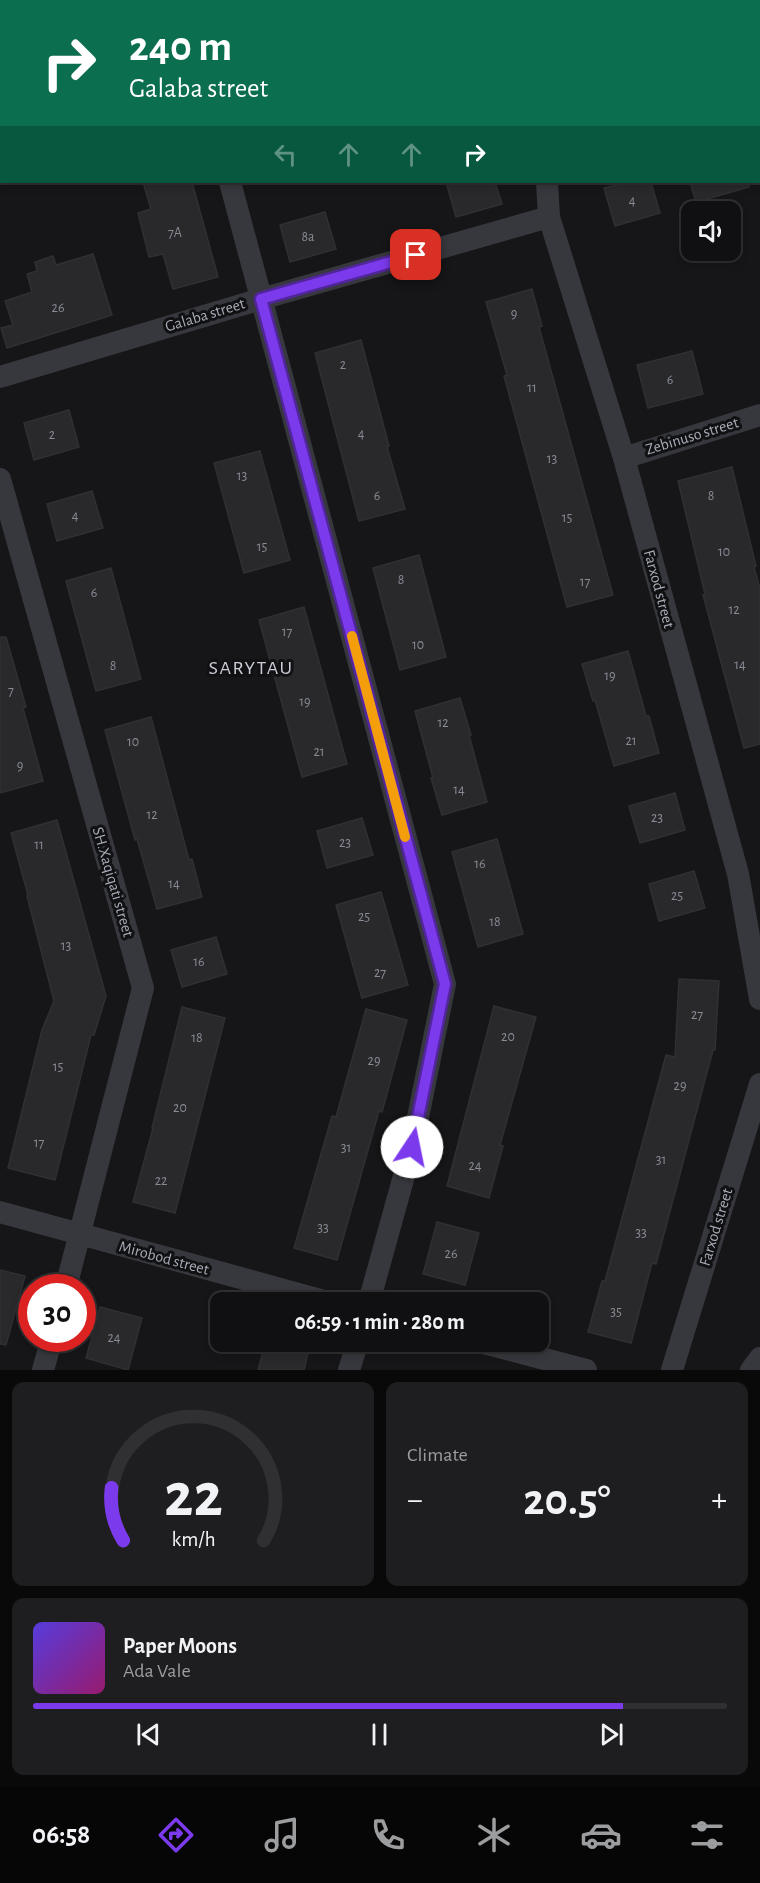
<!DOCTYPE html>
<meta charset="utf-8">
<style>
:root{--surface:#101012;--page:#1e1e20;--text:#f1f3f6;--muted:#9c9d9f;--line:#303032;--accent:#7c3aed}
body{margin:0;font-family:"Alegreya Sans",sans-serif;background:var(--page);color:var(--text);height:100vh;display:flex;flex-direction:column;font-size:22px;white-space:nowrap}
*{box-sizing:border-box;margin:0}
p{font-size:20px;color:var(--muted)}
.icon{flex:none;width:33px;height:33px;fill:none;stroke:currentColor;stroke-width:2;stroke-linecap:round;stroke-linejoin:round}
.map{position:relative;height:1370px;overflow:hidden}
.side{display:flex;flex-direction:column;gap:12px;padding:12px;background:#09090a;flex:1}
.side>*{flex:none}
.hud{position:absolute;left:0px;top:0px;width:760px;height:183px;box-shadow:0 3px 9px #0003,0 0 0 2px var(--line);background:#0b6e4f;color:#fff;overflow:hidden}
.fabs{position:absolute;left:681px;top:201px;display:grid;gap:12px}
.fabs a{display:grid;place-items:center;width:60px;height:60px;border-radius:12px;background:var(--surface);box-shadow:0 3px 9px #0003,0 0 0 2px var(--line);font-size:30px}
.speed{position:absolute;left:18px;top:1274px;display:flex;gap:12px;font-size:30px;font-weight:700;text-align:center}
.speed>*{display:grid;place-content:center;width:78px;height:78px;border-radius:50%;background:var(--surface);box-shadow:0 3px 9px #0003,0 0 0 2px var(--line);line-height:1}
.speed .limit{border:9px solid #d22;background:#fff;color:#111}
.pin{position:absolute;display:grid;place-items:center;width:51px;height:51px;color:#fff;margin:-26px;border-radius:12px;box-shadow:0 3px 9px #0006}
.me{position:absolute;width:66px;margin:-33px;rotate:11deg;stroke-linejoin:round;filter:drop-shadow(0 0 4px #0008)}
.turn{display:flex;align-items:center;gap:21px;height:126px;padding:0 30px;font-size:27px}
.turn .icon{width:78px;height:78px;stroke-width:2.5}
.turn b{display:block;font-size:42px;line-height:51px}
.lanes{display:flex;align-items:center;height:57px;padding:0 30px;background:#0003;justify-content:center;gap:30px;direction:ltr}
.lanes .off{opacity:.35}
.big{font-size:45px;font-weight:700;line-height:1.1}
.side .card{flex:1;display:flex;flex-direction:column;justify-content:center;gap:9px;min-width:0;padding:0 21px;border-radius:12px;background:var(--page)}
.side .dial{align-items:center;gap:0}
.dial svg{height:156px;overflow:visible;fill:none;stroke:var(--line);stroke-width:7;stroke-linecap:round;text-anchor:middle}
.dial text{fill:var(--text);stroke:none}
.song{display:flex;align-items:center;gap:18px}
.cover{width:72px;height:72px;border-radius:9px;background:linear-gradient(135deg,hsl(250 70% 55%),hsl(320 70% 35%))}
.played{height:6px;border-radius:3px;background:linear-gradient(90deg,var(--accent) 85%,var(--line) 85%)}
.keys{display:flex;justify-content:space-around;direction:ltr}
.heat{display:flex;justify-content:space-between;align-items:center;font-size:33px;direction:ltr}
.side .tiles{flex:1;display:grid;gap:12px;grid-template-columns:1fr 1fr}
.card:last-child{grid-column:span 2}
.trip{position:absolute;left:210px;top:1292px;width:339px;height:60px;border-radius:12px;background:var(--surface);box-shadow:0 3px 9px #0003,0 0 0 2px var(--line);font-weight:700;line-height:60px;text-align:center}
.menu{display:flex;height:96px;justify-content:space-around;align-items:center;background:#060607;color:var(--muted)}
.menu .icon{width:42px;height:42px}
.menu .active{color:var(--accent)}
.menu b{font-size:27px;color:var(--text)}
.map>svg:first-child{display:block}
</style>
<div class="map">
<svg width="760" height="1370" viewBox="0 0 760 1370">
<rect width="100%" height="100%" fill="#161618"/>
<g fill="#29292c" stroke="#303034" stroke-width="1.5">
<path d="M 143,182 L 192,182 L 218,277 L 173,289 L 163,254 L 149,257 L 138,213 L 151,209 Z"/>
<path d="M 446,182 L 495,182 L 502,204 L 456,217 Z"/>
<path d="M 628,182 L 651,182 L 660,213 L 615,226 L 604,188 Z"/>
<path d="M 690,182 L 749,182 L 749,187 L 696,202 Z"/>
<path d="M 325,212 L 336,249 L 290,262 L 280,225 Z"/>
<path d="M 93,254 L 112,315 L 7,348 L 1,328 L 13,325 L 5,301 L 32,292 L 27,274 L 37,271 L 35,262 L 53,256 L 56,265 Z"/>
<path d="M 532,289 L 542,326 L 539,327 L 613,595 L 567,607 L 504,376 L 507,375 L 486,302 Z"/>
<path d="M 361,340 L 389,446 L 387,447 L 405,509 L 359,521 L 315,353 Z"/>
<path d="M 692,351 L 703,394 L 648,408 L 637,365 Z"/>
<path d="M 69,410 L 79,447 L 34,460 L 24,423 Z"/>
<path d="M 260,451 L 290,560 L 244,573 L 214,463 Z"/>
<path d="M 732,467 L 756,566 L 754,567 L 760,589 L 760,744 L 744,748 L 703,595 L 705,594 L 678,481 Z"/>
<path d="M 92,491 L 103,528 L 57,541 L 47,504 Z"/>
<path d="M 419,555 L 446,657 L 400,670 L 373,568 Z"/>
<path d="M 111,568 L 141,679 L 96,691 L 66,581 Z"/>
<path d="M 304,607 L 347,764 L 302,777 L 259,620 Z"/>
<path d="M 0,637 L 6,637 L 26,707 L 23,708 L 43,781 L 0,793 Z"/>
<path d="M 628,651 L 646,716 L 649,716 L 659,753 L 614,766 L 595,700 L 593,701 L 582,664 Z"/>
<path d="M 460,698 L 471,735 L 469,735 L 487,802 L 442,815 L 431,778 L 433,778 L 415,711 Z"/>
<path d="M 151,717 L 189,860 L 192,859 L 202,897 L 157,909 L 137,839 L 135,840 L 105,730 Z"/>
<path d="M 675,793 L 685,830 L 640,843 L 629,806 Z"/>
<path d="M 362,818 L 373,855 L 327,868 L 317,831 Z"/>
<path d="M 57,820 L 106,996 L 94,1035 L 91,1035 L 55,1180 L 8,1168 L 42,1030 L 54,1001 L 27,896 L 28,895 L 11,833 Z"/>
<path d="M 497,839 L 523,934 L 478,947 L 452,852 Z"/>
<path d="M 694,871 L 705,908 L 659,921 L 649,884 Z"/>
<path d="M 381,892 L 408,985 L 362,998 L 336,905 Z"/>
<path d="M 216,937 L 227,974 L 182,987 L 171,950 Z"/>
<path d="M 679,979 L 719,981 L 715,1050 L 713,1050 L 656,1264 L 652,1263 L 631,1343 L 588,1332 L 602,1281 L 605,1281 L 666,1055 L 675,1057 Z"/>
<path d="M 494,1006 L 536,1017 L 500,1145 L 503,1146 L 489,1198 L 447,1186 Z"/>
<path d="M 182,1007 L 225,1018 L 175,1213 L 133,1202 L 153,1128 L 152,1128 Z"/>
<path d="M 366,1009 L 407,1020 L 382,1112 L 379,1111 L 337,1260 L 294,1248 L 332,1116 L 336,1117 Z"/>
<path d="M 437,1222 L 479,1233 L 465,1285 L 423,1274 Z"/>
<path d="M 0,1270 L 25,1276 L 6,1345 L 0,1344 Z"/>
<path d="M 100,1307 L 142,1318 L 128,1370 L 86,1358 Z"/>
<path d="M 266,1341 L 308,1353 L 304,1370 L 258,1370 Z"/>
</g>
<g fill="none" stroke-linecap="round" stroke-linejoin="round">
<g stroke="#37383d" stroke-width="22">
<path d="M 182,0 L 183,2"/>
<path d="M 498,0 L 498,2"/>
<path d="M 759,95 L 760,94"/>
<path d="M 230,182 L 445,984 L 412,1147 L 369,1302"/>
<path d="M 547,182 L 549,217 L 624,458 L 738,874 L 760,999"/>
<path d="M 0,377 L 261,299 L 549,217"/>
<path d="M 624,458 L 760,415"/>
<path d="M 0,479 L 143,988 L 66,1287"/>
<path d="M 0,1212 L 328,1302"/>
<path d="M 476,1341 L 586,1370"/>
<path d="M 43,1370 L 52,1338"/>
<path d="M 349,1370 L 358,1341"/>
<path d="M 672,1370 L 760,1084"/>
<path d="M 751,1370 L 760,1358"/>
</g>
</g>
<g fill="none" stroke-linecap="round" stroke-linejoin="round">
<defs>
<path id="route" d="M 412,1147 L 445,984 L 261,299 L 416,255"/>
</defs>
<use href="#route" stroke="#51269a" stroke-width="15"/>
<use href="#route" stroke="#7c3aed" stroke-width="10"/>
<path stroke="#f59e0b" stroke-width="10" d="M 352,636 L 405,837"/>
</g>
<g text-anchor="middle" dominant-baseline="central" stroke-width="6" stroke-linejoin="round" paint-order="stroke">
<g font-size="14" fill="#888b94">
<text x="632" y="201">4</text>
<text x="175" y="233">7A</text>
<text x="308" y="237">8a</text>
<text x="58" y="308">26</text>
<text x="514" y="314">9</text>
<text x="343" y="365">2</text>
<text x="670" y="380">6</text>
<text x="532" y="388">11</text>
<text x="361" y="434">4</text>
<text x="52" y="435">2</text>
<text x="552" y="459">13</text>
<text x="242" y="476">13</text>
<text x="377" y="496">6</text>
<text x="711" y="496">8</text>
<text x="75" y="516">4</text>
<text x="567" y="518">15</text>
<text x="262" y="547">15</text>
<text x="724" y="552">10</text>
<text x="401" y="580">8</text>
<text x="585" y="582">17</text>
<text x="94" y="593">6</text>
<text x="734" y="610">12</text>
<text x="287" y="632">17</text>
<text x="418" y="645">10</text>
<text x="740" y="665">14</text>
<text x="113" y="666">8</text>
<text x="610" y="676">19</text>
<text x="11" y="691">7</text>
<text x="305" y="702">19</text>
<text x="443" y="723">12</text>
<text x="631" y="741">21</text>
<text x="133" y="742">10</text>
<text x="319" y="752">21</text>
<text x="20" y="766">9</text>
<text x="459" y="790">14</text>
<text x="152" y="815">12</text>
<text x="657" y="818">23</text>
<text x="345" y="843">23</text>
<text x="39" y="845">11</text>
<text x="480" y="864">16</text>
<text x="174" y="884">14</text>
<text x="677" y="896">25</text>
<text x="364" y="917">25</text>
<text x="495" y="922">18</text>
<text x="66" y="946">13</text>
<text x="199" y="962">16</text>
<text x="380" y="973">27</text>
<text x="697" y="1015">27</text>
<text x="508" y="1037">20</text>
<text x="197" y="1038">18</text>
<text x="374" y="1061">29</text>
<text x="58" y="1067">15</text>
<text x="680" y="1086">29</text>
<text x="180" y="1108">20</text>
<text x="39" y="1143">17</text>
<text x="346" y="1148">31</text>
<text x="661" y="1160">31</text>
<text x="475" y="1166">24</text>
<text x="161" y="1181">22</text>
<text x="323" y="1228">33</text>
<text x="641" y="1233">33</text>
<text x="451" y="1254">26</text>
<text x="616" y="1312">35</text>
<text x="114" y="1338">24</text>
</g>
<g font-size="16" fill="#a8adb8" stroke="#111113">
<text transform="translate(205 315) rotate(-17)">Galaba street</text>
<text transform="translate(692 436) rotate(-17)">Zebinuso street</text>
<text transform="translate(659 589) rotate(75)">Farxod street</text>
<text transform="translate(113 882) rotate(74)">SH.Xaqiqati street</text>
<text transform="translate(716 1227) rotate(-73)">Farxod street</text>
<text transform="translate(164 1258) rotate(15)">Mirobod street</text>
</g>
<g font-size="20" letter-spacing="1.5" fill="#c9ccd4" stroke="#111113">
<text x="251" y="668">SARYTAU</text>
</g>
</g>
</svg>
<div class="fabs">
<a><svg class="icon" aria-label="sound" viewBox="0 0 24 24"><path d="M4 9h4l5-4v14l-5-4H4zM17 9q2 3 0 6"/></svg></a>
</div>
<div class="speed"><div class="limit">30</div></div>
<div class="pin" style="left:416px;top:255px;background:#d93025"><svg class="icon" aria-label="arrive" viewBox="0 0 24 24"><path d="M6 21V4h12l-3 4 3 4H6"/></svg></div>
<svg class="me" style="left:412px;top:1147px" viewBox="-20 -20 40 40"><circle r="19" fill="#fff"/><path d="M0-13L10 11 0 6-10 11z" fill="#7c3aed"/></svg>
<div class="trip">06:59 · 1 min · 280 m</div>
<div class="hud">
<div class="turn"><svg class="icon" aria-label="right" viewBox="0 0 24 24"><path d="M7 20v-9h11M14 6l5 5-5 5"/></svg><div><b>240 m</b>Galaba street</div></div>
<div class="lanes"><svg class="icon off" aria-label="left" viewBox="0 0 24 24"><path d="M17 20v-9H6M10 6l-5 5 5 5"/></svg><svg class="icon off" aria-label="ahead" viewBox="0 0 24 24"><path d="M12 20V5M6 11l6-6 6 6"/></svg><svg class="icon off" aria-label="ahead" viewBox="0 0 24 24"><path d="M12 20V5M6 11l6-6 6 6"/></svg><svg class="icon" aria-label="right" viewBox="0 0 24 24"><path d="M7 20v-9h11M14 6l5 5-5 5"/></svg></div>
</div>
</div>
<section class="side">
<div class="tiles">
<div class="card dial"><svg viewBox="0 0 100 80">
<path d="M14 69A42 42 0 1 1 86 69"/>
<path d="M14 69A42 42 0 0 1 8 42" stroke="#7c3aed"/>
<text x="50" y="56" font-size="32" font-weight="700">22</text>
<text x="50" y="72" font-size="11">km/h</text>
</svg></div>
<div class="card"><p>Climate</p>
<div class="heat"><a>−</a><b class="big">20.5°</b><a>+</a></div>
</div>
<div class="card">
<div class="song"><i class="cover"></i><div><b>Paper Moons</b><p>Ada Vale</p></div></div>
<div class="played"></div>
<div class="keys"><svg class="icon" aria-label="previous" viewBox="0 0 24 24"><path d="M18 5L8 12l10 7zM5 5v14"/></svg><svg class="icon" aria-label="pause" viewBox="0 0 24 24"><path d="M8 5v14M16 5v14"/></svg><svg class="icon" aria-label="next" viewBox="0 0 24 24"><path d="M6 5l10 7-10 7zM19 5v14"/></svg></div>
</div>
</div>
</section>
<nav class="menu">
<b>06:58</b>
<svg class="icon active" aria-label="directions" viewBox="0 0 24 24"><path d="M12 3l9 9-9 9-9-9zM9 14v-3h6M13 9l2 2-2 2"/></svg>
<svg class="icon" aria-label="music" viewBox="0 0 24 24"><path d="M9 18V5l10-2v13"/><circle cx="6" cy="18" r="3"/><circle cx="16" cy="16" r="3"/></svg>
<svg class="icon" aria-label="phone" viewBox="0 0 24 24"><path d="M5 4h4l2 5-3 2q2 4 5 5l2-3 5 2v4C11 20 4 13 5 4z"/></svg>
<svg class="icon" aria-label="climate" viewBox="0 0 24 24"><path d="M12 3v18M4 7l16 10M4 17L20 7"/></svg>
<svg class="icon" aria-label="car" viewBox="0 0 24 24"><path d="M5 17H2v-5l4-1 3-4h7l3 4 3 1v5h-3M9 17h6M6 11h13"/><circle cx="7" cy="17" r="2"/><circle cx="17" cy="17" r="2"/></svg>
<svg class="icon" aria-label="filters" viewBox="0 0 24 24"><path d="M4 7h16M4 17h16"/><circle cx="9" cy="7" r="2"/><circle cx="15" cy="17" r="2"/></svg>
</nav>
